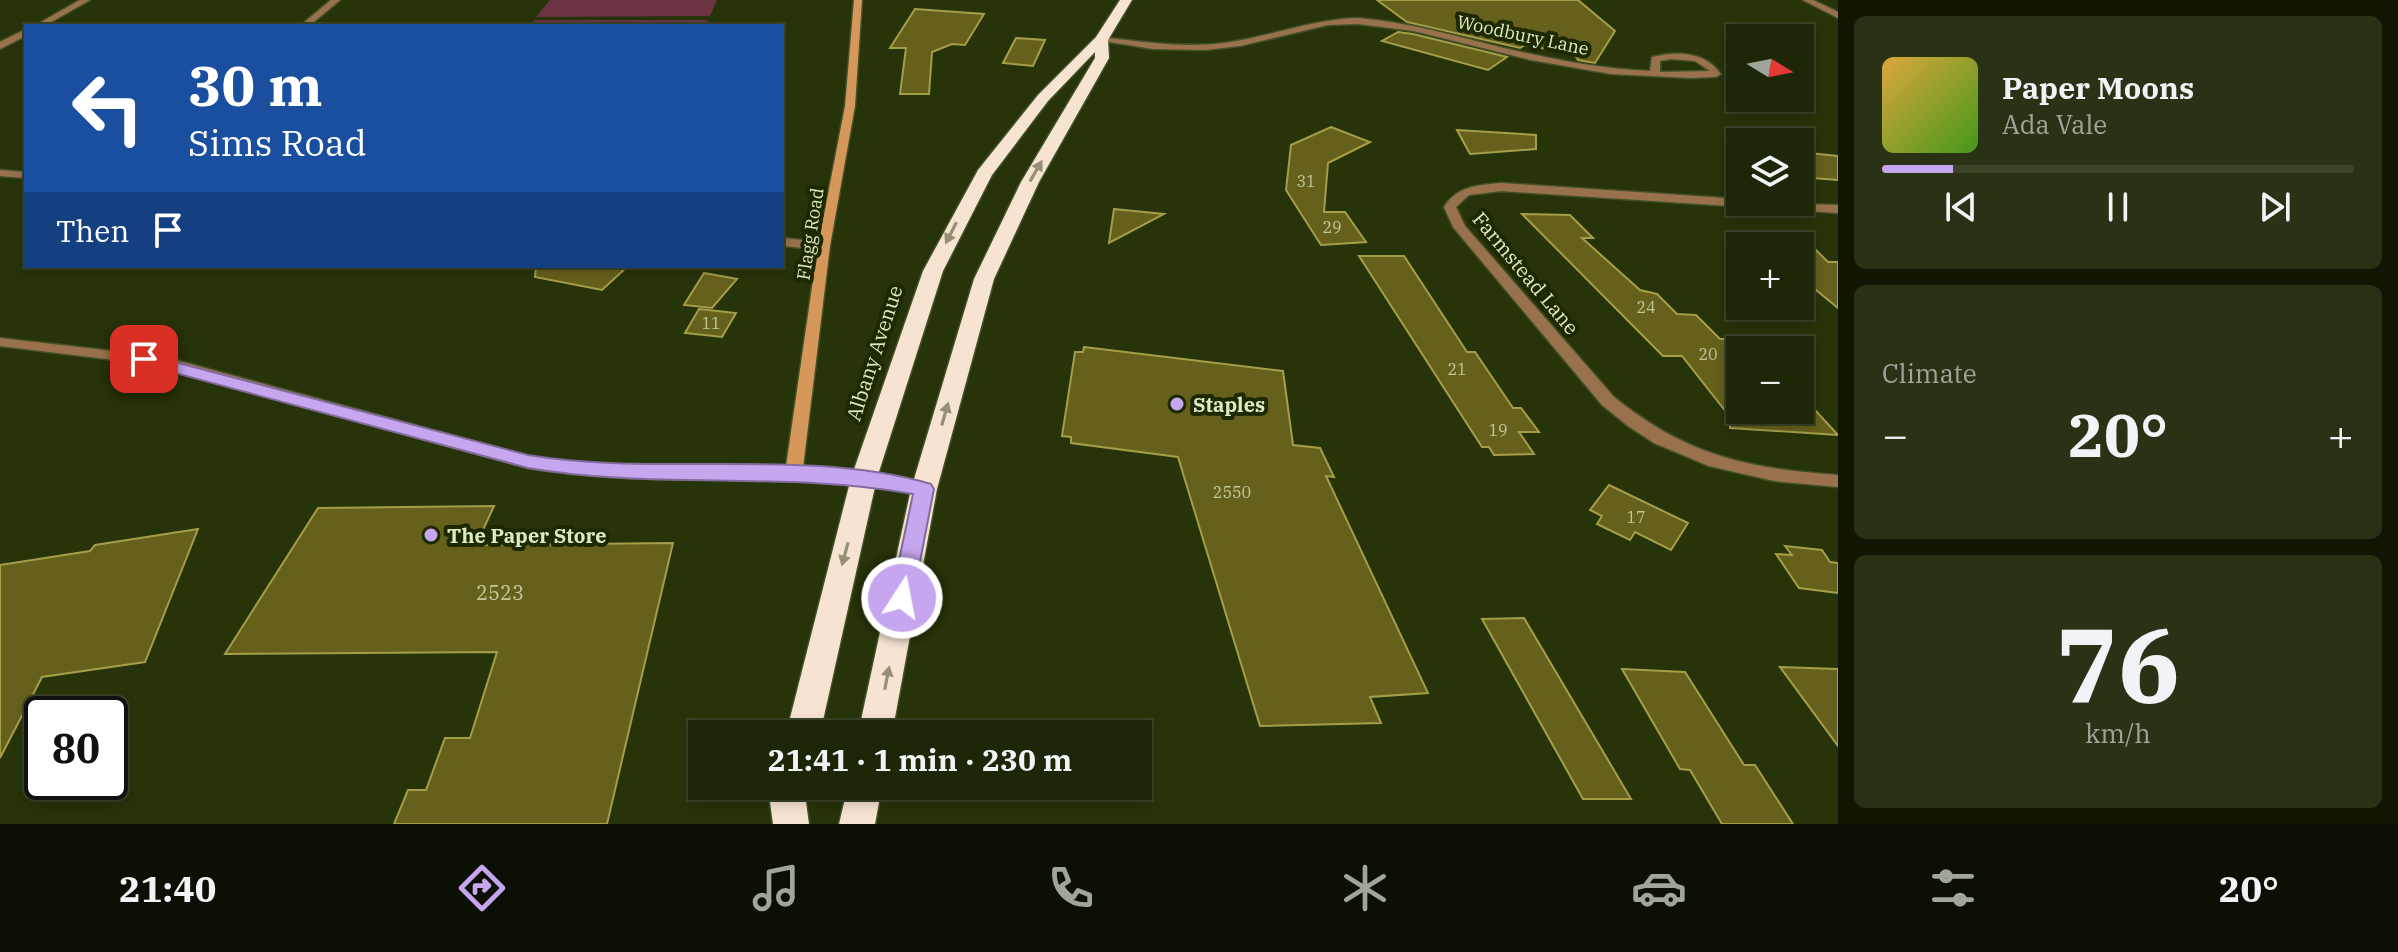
<!DOCTYPE html>
<meta charset="utf-8">
<style>
:root{--surface:#1d2607;--page:#2a3215;--text:#f1f3f6;--muted:#a0a59b;--line:#3b4328;--accent:#c7a6f0}
body{margin:0;font-family:"IBM Plex Serif",serif;background:var(--page);color:var(--text);height:100vh;display:flex;flex-direction:column;font-size:30px;white-space:nowrap}
*{box-sizing:border-box;margin:0}
p{font-size:26px;color:var(--muted)}
.icon{flex:none;width:44px;height:44px;fill:none;stroke:currentColor;stroke-width:2;stroke-linecap:round;stroke-linejoin:round}
.map{position:relative;flex:1;overflow:hidden}
.sheet{display:flex;flex-direction:column;gap:16px;padding:16px;background:#101504;width:560px}
.sheet>*{flex:none}
.top-card{position:absolute;left:24px;top:24px;width:760px;height:244px;border-radius:0px;box-shadow:0 4px 12px #0003,0 0 0 2px var(--line);background:#1a4fa0;color:#fff;overflow:hidden}
.needle{width:52px;rotate:100deg}
.tools{position:absolute;left:1726px;top:24px;display:grid;gap:16px}
.tools a{display:grid;place-items:center;width:88px;height:88px;border-radius:0px;background:var(--surface);box-shadow:0 4px 12px #0003,0 0 0 2px var(--line);font-size:40px}
.speed{position:absolute;left:24px;top:696px;display:flex;gap:16px;font-size:40px;font-weight:700;text-align:center}
.speed>*{display:grid;place-content:center;width:104px;height:104px;border-radius:50%;background:var(--surface);box-shadow:0 4px 12px #0003,0 0 0 2px var(--line);line-height:1}
.speed .limit{border:4px solid #111;border-radius:12px;background:#fff;color:#111}
.pin{position:absolute;display:grid;place-items:center;width:68px;height:68px;color:#fff;margin:-34px;border-radius:16px;box-shadow:0 4px 12px #0006}
.me{position:absolute;width:88px;margin:-44px;rotate:11deg;stroke-linejoin:round;filter:drop-shadow(0 0 6px #0008)}
.turn{display:flex;align-items:center;gap:28px;height:168px;padding:0 32px;font-size:36px}
.turn .icon{width:104px;height:104px;stroke-width:2.5}
.turn b{display:block;font-size:56px;line-height:68px}
.then{display:flex;align-items:center;height:76px;padding:0 32px;background:#0003;gap:16px;font-size:30px}
.big{font-size:60px;font-weight:700;line-height:1.1}
.sheet .tile{flex:1;display:flex;flex-direction:column;justify-content:center;gap:12px;min-width:0;padding:0 28px;border-radius:12px;background:var(--page)}
.sheet .dial{align-items:center;gap:0}
.dial b{font-size:104px;line-height:1}
.song{display:flex;align-items:center;gap:24px}
.cover{width:96px;height:96px;border-radius:12px;background:linear-gradient(135deg,hsl(40 70% 55%),hsl(100 70% 35%))}
.played{height:8px;border-radius:4px;background:linear-gradient(90deg,var(--accent) 15%,var(--line) 15%)}
.keys{display:flex;justify-content:space-around;direction:ltr}
.heat{display:flex;justify-content:space-between;align-items:center;font-size:44px;direction:ltr}
.trip{position:absolute;left:688px;top:720px;width:464px;height:80px;border-radius:0px;background:var(--surface);box-shadow:0 4px 12px #0003,0 0 0 2px var(--line);font-weight:700;line-height:80px;text-align:center}
.dock{display:flex;height:128px;justify-content:space-around;align-items:center;background:#0c0f03;color:var(--muted)}
.dock .icon{width:56px;height:56px}
.dock .selected{color:var(--accent)}
.dock b{font-size:36px;color:var(--text)}
main{display:flex;flex:1;min-height:0}
.map>svg:first-child{display:block}
</style>
<main>
<div class="map">
<svg width="1838" height="824" viewBox="0 0 1838 824">
<rect width="100%" height="100%" fill="#273309"/>
<g fill="#6c3443">
<path d="M 550,0 L 717,0 L 710,16 L 536,17 Z"/>
<path d="M 534,20 L 708,20 L 705,26 L 530,26 Z"/>
</g>
<g fill="#66601d" stroke="#a59e48" stroke-width="2">
<path d="M 1377,0 L 1578,0 L 1615,31 L 1595,63 L 1578,60 L 1574,54 L 1525,45 L 1520,48 L 1407,22 Z"/>
<path d="M 915,9 L 984,14 L 965,45 L 952,44 L 932,52 L 929,94 L 900,94 L 906,48 L 890,48 Z"/>
<path d="M 1398,32 L 1413,34 L 1507,57 L 1488,70 L 1382,41 Z"/>
<path d="M 1016,38 L 1045,40 L 1033,66 L 1003,63 Z"/>
<path d="M 1331,127 L 1370,142 L 1328,163 L 1324,212 L 1345,212 L 1366,242 L 1321,245 L 1286,190 L 1291,145 Z"/>
<path d="M 1457,130 L 1536,135 L 1536,149 L 1470,154 Z"/>
<path d="M 1800,152 L 1838,156 L 1838,180 L 1800,177 Z"/>
<path d="M 1114,209 L 1164,214 L 1109,243 Z"/>
<path d="M 1522,214 L 1570,215 L 1593,238 L 1582,238 L 1640,290 L 1657,294 L 1677,314 L 1696,315 L 1720,339 L 1728,339 L 1740,350 L 1740,410 L 1815,410 L 1838,435 L 1730,428 L 1730,417 L 1682,356 L 1663,356 Z"/>
<path d="M 1800,234 L 1828,262 L 1838,262 L 1838,308 L 1800,277 Z"/>
<path d="M 1359,256 L 1404,256 L 1467,352 L 1475,352 L 1513,408 L 1521,408 L 1539,432 L 1519,432 L 1534,454 L 1494,455 L 1489,447 L 1482,447 Z"/>
<path d="M 536,266 L 628,266 L 602,290 L 535,277 Z"/>
<path d="M 704,273 L 737,279 L 712,308 L 684,305 Z"/>
<path d="M 699,309 L 736,313 L 722,337 L 685,333 Z"/>
<path d="M 1084,347 L 1283,371 L 1293,445 L 1320,448 L 1334,477 L 1326,476 L 1428,693 L 1370,697 L 1381,723 L 1260,726 L 1178,457 L 1071,443 L 1071,437 L 1062,436 L 1075,352 L 1083,352 Z"/>
<path d="M 1609,485 L 1688,523 L 1671,550 L 1635,532 L 1630,540 L 1597,524 L 1602,516 L 1590,510 Z"/>
<path d="M 494,506 L 476,545 L 673,543 L 607,824 L 394,824 L 408,790 L 426,790 L 445,738 L 470,738 L 497,652 L 225,654 L 318,508 Z"/>
<path d="M 198,529 L 145,662 L 42,677 L 0,758 L 0,565 L 90,551 L 95,545 Z"/>
<path d="M 1785,546 L 1822,550 L 1830,562 L 1838,563 L 1838,593 L 1799,588 L 1776,554 L 1792,555 Z"/>
<path d="M 1524,618 L 1631,799 L 1583,799 L 1482,619 Z"/>
<path d="M 1780,667 L 1838,669 L 1838,746 Z"/>
<path d="M 1622,669 L 1685,672 L 1744,765 L 1755,765 L 1793,824 L 1722,824 L 1690,770 L 1680,769 Z"/>
</g>
<g fill="none" stroke-linecap="round" stroke-linejoin="round">
<defs>
<g id="street">
<path d="M 80,0 L 90,0 L 44,26 L 34,26 Z"/>
<path d="M 331,0 L 340,0 L 309,26 L 300,26 Z"/>
<path d="M 1803,0 L 1813,0 L 1838,12 L 1838,18 Z"/>
<path d="M 1358,18 C 1408,22 1455,36 1504,48 C 1552,59 1601,69 1650,71 L 1652,57 C 1676,51 1705,51 1721,74 L 1716,77 L 1690,78 L 1611,74 L 1531,60 L 1414,31 L 1358,24 L 1328,25 L 1240,46 L 1205,50 L 1153,49 L 1097,40 L 1101,37 C 1142,42 1183,48 1224,43 C 1270,37 1312,19 1358,18 ZM 1671,59 L 1695,61 L 1710,71 L 1660,72 L 1660,61 Z"/>
<path d="M 26,29 L 26,36 L 0,49 L 0,42 Z"/>
<path d="M 0,170 L 26,172 L 26,178 L 0,176 Z"/>
<path d="M 1501,183 L 1740,199 L 1740,202 L 1838,205 L 1838,213 L 1501,191 L 1469,195 L 1456,207 L 1465,226 L 1614,397 C 1687,456 1746,468 1838,475 L 1838,487 L 1774,481 L 1709,466 L 1654,443 L 1628,426 L 1602,405 L 1453,227 L 1444,207 C 1457,186 1478,185 1501,183 Z"/>
<path d="M 782,238 L 824,242 L 830,246 L 824,250 L 782,246 Z"/>
<path d="M 0,338 L 165,357 L 528,456 C 617,470 704,468 794,467 L 800,469 L 803,473 L 800,477 L 794,479 C 704,480 617,482 528,468 L 164,366 L 0,346 Z"/>
</g>
<path id="secondary" d="M 854,0 L 862,0 L 855,106 L 830,246 L 803,468 L 864,472 L 930,485 L 933,489 L 930,493 L 924,495 L 864,484 L 794,479 L 788,477 L 785,473 L 818,246 L 845,106 Z"/>
<g id="highway">
<path d="M 1120,0 L 1132,0 L 1108,40 L 1109,58 L 1039,182 L 994,279 L 937,489 L 892,734 L 858,734 L 911,489 L 974,279 L 1021,182 L 1095,58 L 1095,52 L 1048,101 L 992,175 L 943,271 L 877,478 L 820,734 L 786,734 L 851,478 L 923,271 L 978,170 L 1038,95 L 1096,37 Z"/>
<path d="M 774,786 L 808,786 L 806,802 L 809,824 L 773,824 L 770,802 Z"/>
<path d="M 848,786 L 882,786 L 875,824 L 839,824 Z"/>
</g>
</defs>
<use href="#street" stroke="#445027" stroke-width="3"/>
<use href="#secondary" stroke="#445027" stroke-width="3"/>
<use href="#highway" stroke="#445027" stroke-width="3"/>
<use href="#street" fill="#99724d" fill-rule="evenodd"/>
<use href="#secondary" fill="#d6975a" fill-rule="evenodd"/>
<use href="#highway" fill="#f6e3d1" fill-rule="evenodd"/>
</g>
<defs><path id="oneway-solid" d="M-6-.8H1V-3.2L6.5 0L1 3.2V.8H-6Z" transform="scale(2)"/></defs>
<g fill="#958f73">
<use href="#oneway-solid" transform="translate(1036 171) rotate(-60)"/>
<use href="#oneway-solid" transform="translate(951 233) rotate(117)"/>
<use href="#oneway-solid" transform="translate(945 414) rotate(-74)"/>
<use href="#oneway-solid" transform="translate(845 554) rotate(105)"/>
<use href="#oneway-solid" transform="translate(887 678) rotate(-79)"/>
</g>
<path fill="#c7a6f0" stroke="#816c9c" stroke-width="2" d="M 144,354 L 528,455 C 660,477 804,447 931,484 L 934,489 L 913,598 L 910,604 L 894,604 L 891,598 L 913,494 C 786,471 656,490 528,468 L 138,363 L 136,359 Z"/>
<g fill="#c7a6f0" stroke="#1e2900" stroke-width="3">
<circle cx="1177" cy="404" r="8"/>
<circle cx="431" cy="535" r="8"/>
</g>
<g text-anchor="middle" dominant-baseline="central" stroke-width="8" stroke-linejoin="round" paint-order="stroke">
<g font-size="16" fill="#bfc89a">
<text x="1306" y="181">31</text>
<text x="1332" y="227">29</text>
<text x="1646" y="307">24</text>
<text x="711" y="323">11</text>
<text x="1708" y="354">20</text>
<text x="1457" y="369">21</text>
<text x="1498" y="430">19</text>
<text x="1232" y="492">2550</text>
<text x="1636" y="517">17</text>
</g>
<g font-size="18" fill="#ddebc4" stroke="#1e2900">
<text transform="translate(1523 35) rotate(12)">Woodbury Lane</text>
<text transform="translate(810 234) rotate(-81)">Flagg Road</text>
</g>
<g font-size="20" fill="#ddebc4" stroke="#1e2900">
<text transform="translate(1526 273) rotate(50)">Farmstead Lane</text>
<text transform="translate(874 353) rotate(-72)">Albany Avenue</text>
</g>
<g font-size="20" font-weight="bold" fill="#ddebc4" stroke="#1e2900" text-anchor="start">
<text x="1193" y="404">Staples</text>
<text x="447" y="535">The Paper Store</text>
</g>
<g font-size="20" fill="#bfc89a">
<text x="500" y="592">2523</text>
</g>
</g>
</svg>
<div class="tools">
<a><svg class="needle" viewBox="-14 -14 28 28"><path d="M0-13l5 13h-10z" fill="#e53935"/><path d="M0 13l5-13h-10z" fill="#a0a59b"/></svg></a>
<a><svg class="icon" aria-label="layers" viewBox="0 0 24 24"><path d="M12 4l9 5-9 5-9-5zM3 14l9 5 9-5"/></svg></a>
<a>+</a>
<a>−</a>
</div>
<div class="speed"><div class="limit">80</div></div>
<div class="pin" style="left:144px;top:359px;background:#d93025"><svg class="icon" aria-label="arrive" viewBox="0 0 24 24"><path d="M6 21V4h12l-3 4 3 4H6"/></svg></div>
<svg class="me" style="left:902px;top:598px" viewBox="-20 -20 40 40"><circle r="17" fill="#c7a6f0" stroke="#fff" stroke-width="3"/><path d="M0-11L8 9 0 5-8 9z" fill="#fff"/></svg>
<div class="trip">21:41 · 1 min · 230 m</div>
<div class="top-card">
<div class="turn"><svg class="icon" aria-label="left" viewBox="0 0 24 24"><path d="M17 20v-9H6M10 6l-5 5 5 5"/></svg><div><b>30 m</b>Sims Road</div></div>
<div class="then">Then<svg class="icon" aria-label="arrive" viewBox="0 0 24 24"><path d="M6 21V4h12l-3 4 3 4H6"/></svg></div>
</div>
</div>
<section class="sheet">
<div class="tile">
<div class="song"><i class="cover"></i><div><b>Paper Moons</b><p>Ada Vale</p></div></div>
<div class="played"></div>
<div class="keys"><svg class="icon" aria-label="previous" viewBox="0 0 24 24"><path d="M18 5L8 12l10 7zM5 5v14"/></svg><svg class="icon" aria-label="pause" viewBox="0 0 24 24"><path d="M8 5v14M16 5v14"/></svg><svg class="icon" aria-label="next" viewBox="0 0 24 24"><path d="M6 5l10 7-10 7zM19 5v14"/></svg></div>
</div>
<div class="tile"><p>Climate</p>
<div class="heat"><a>−</a><b class="big">20°</b><a>+</a></div>
</div>
<div class="tile dial"><b>76</b><p>km/h</p></div>
</section>
</main>
<nav class="dock">
<b>21:40</b>
<svg class="icon selected" aria-label="directions" viewBox="0 0 24 24"><path d="M12 3l9 9-9 9-9-9zM9 14v-3h6M13 9l2 2-2 2"/></svg>
<svg class="icon" aria-label="music" viewBox="0 0 24 24"><path d="M9 18V5l10-2v13"/><circle cx="6" cy="18" r="3"/><circle cx="16" cy="16" r="3"/></svg>
<svg class="icon" aria-label="phone" viewBox="0 0 24 24"><path d="M5 4h4l2 5-3 2q2 4 5 5l2-3 5 2v4C11 20 4 13 5 4z"/></svg>
<svg class="icon" aria-label="climate" viewBox="0 0 24 24"><path d="M12 3v18M4 7l16 10M4 17L20 7"/></svg>
<svg class="icon" aria-label="car" viewBox="0 0 24 24"><path d="M5 17H2v-5l4-1 3-4h7l3 4 3 1v5h-3M9 17h6M6 11h13"/><circle cx="7" cy="17" r="2"/><circle cx="17" cy="17" r="2"/></svg>
<svg class="icon" aria-label="filters" viewBox="0 0 24 24"><path d="M4 7h16M4 17h16"/><circle cx="9" cy="7" r="2"/><circle cx="15" cy="17" r="2"/></svg>
<b>20°</b>
</nav>
